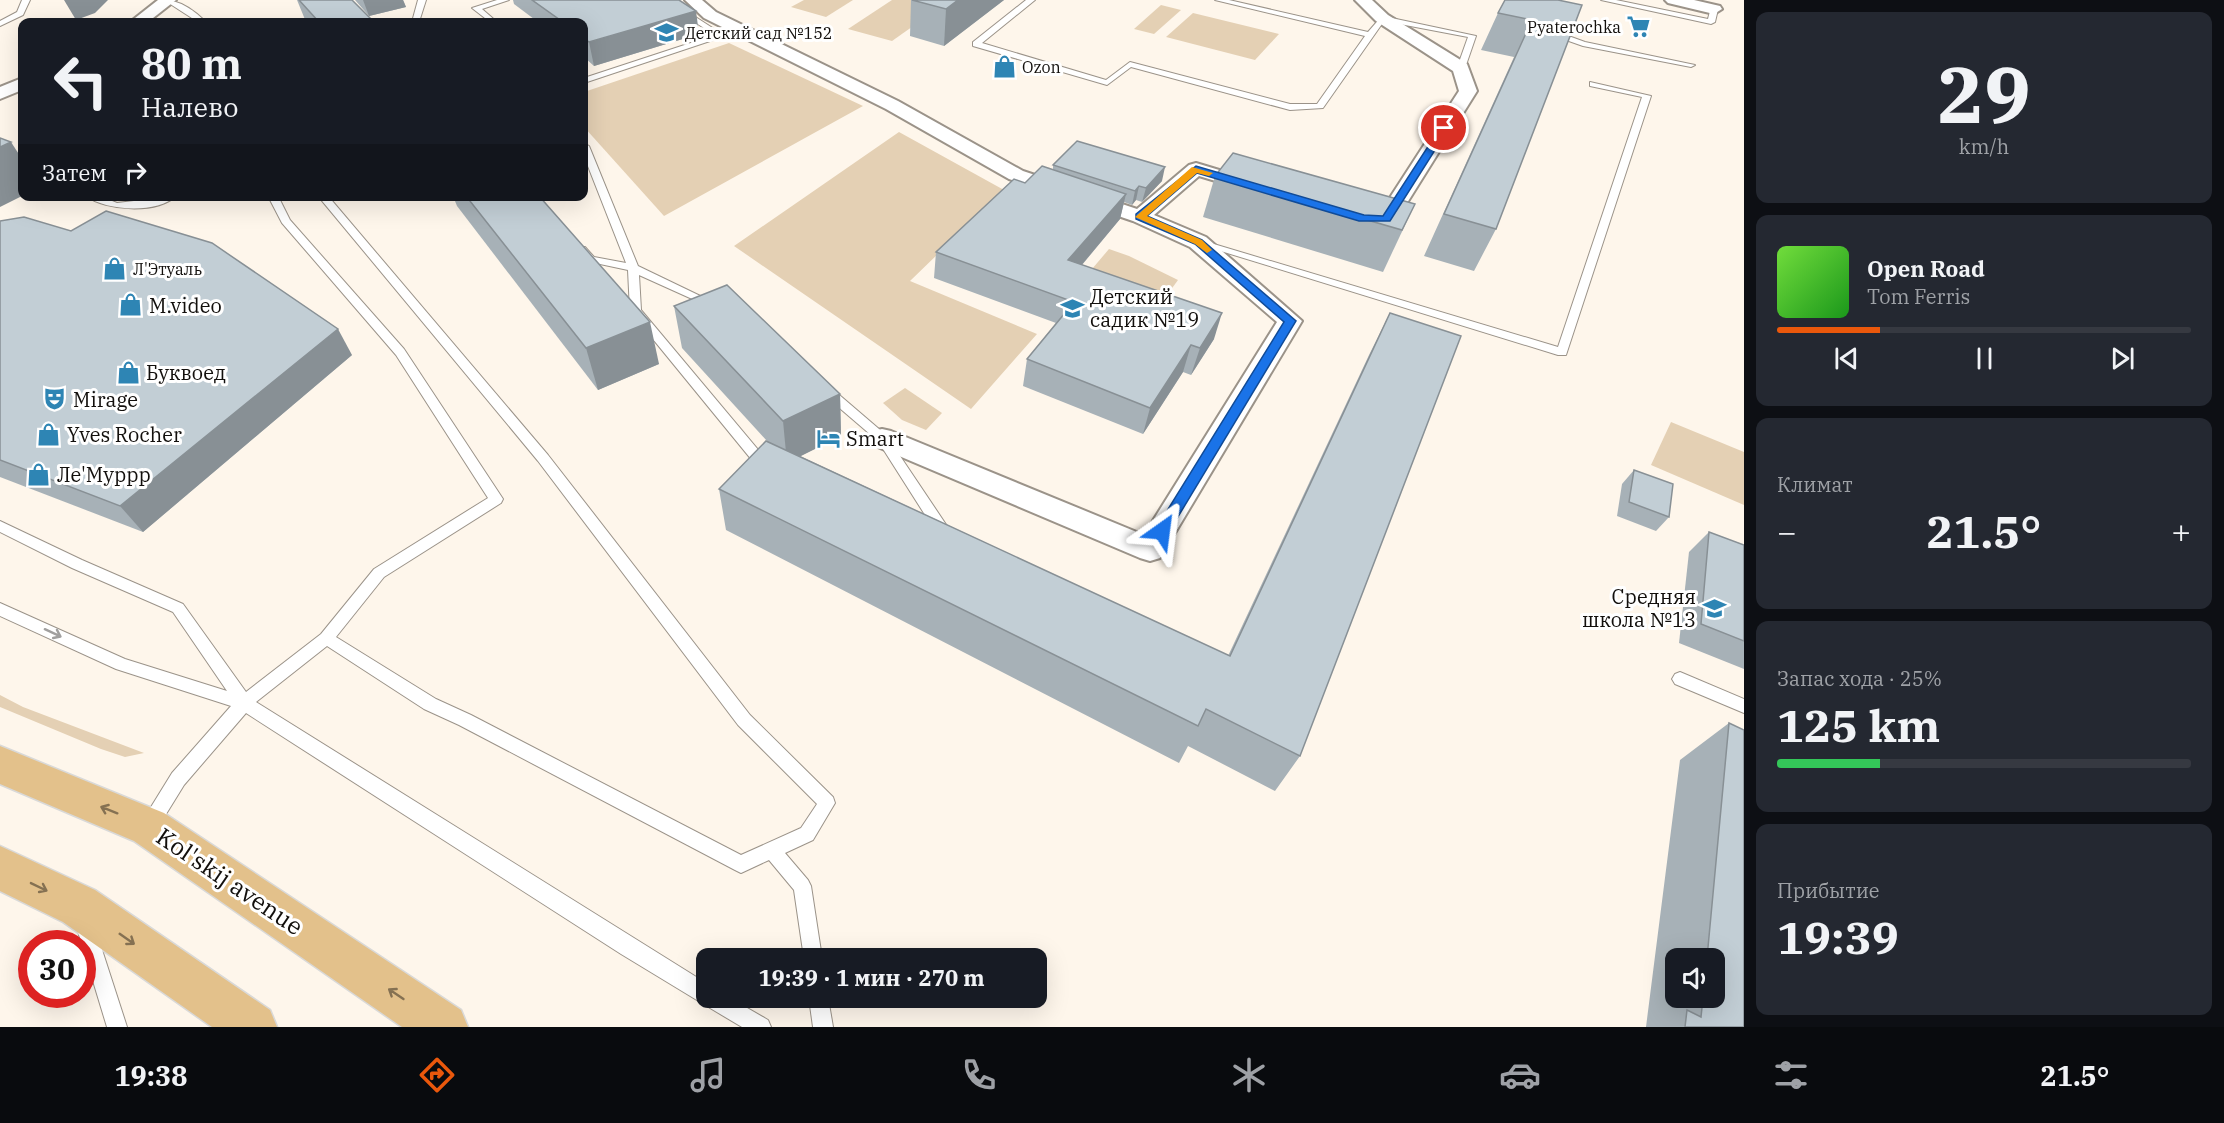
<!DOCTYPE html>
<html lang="ru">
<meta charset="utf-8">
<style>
:root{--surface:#171b24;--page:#242831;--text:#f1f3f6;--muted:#9ea1a6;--line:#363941;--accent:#ea580c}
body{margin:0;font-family:"IBM Plex Serif",serif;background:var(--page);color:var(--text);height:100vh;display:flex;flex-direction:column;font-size:22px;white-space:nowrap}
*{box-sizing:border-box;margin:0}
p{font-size:20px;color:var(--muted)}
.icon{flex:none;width:33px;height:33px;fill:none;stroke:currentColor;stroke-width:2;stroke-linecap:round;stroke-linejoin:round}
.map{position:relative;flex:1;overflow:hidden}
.panel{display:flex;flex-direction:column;gap:12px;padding:12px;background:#0d0f14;width:480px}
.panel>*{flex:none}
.banner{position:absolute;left:18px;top:18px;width:570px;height:183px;border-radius:12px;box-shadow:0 6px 24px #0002;background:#171b24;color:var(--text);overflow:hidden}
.buttons{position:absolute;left:1665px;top:948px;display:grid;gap:12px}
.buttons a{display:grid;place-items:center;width:60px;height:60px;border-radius:12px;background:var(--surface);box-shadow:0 6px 24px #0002;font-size:30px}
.speed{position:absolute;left:18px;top:930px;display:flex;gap:12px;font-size:30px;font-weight:700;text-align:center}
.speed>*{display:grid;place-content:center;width:78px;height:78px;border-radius:50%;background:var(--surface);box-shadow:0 6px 24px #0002;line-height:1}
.speed .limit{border:9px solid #d22;background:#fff;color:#111}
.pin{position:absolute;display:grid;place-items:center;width:51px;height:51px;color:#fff;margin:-26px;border:3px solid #fff;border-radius:50%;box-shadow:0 2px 6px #0007}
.me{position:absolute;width:66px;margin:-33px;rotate:31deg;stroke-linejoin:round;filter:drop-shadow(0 0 4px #0008)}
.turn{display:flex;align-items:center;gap:21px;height:126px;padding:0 24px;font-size:27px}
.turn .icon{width:78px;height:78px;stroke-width:2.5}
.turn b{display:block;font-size:42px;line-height:51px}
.then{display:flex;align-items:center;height:57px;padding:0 24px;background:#0003;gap:12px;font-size:22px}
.big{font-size:45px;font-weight:700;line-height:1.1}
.panel .tile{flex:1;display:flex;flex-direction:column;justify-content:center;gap:9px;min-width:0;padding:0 21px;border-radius:12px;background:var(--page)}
.panel .dial{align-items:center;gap:0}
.dial b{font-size:78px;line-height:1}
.song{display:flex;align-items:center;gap:18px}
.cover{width:72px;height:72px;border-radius:9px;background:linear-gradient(135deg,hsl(100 70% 55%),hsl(120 70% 35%))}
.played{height:6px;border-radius:3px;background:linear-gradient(90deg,var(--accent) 25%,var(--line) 25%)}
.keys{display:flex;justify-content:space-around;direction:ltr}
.heat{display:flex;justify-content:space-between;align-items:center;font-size:33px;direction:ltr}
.charge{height:9px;border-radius:4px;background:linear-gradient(90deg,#34c759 25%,var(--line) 0)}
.trip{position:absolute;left:696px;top:948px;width:351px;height:60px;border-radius:12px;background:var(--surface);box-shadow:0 6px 24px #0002;font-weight:700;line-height:60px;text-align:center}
.menu{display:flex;height:96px;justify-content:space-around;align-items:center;background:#090b0e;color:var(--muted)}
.menu .icon{width:42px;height:42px}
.menu .current{color:var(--accent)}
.menu b{font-size:27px;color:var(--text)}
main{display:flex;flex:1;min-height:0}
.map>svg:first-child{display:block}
</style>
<main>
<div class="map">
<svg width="1744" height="1027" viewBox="0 0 1744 1027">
<rect width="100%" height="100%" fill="#fef6eb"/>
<g fill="#e4d0b4">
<path d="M 804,0 L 853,0 L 826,17 L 791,7 Z"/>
<path d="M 892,0 L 950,0 L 892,41 L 848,29 Z"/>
<path d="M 1161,5 L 1181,10 L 1154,34 L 1134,29 Z"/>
<path d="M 1193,13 L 1279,34 L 1255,60 L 1166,37 Z"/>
<path d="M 729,43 L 863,106 L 664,216 L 584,127 L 584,92 Z"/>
<path d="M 899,132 L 1004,190 L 910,281 L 1037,334 L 971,409 L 734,246 Z"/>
<path d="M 1109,249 L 1129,256 L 1178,280 L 1159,306 L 1081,282 Z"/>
<path d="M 905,388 L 942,413 L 926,430 L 902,420 L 883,403 Z"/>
<path d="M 1671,422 L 1744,452 L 1744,505 L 1651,465 Z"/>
<path d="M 0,695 L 23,707 L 144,753 L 125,757 L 101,749 L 0,707 Z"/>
</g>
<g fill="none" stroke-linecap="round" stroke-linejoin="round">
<defs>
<g id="lane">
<path d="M 22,0 L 30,0 L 23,15 L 0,26 L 0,21 L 17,12 Z"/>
<path d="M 164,0 C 180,0 195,11 206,22 L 198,22 Z"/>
<path d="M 418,0 L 426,0 L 419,22 L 412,22 Z"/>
<path d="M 497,0 L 509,0 L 482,9 L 497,22 L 490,22 L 472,8 Z"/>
<path d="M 660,0 L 669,0 L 725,36 L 584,83 L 584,78 L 715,35 Z"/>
<path d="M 1026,0 L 1035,0 L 982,43 L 1106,80 L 1130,62 L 1290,104 L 1317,104 L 1365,36 L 1215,0 L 1229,0 L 1368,32 L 1382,16 L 1476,36 L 1465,68 L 1461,70 L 1457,68 L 1468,37 L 1384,21 L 1323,108 L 1290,110 L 1131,67 L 1107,85 L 973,46 L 973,42 Z"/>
<path d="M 1601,0 L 1616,0 L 1708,19 L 1711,7 L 1718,9 L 1715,22 L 1711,24 Z"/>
<path d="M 1552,30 L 1585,42 L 1695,65 L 1691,67 L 1583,46 L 1549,34 L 1549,30 Z"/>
<path d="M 1590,82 L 1651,96 L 1566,355 L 1558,355 L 1198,244 L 1199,242 L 1207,242 L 1558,347 L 1642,97 L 1590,86 Z"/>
<path d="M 584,143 L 589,146 L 638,266 L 719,305 L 718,307 L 710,307 L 639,275 L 641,310 L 770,464 L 771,467 L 770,470 L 760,470 L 630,311 L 628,270 L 586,261 L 576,249 L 577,247 L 585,247 L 594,257 L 626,263 L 584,156 Z"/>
<path d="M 86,196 L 100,196 L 117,203 L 176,196 C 157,214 106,211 86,196 Z"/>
<path d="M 268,196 L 278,196 L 290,220 L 404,349 L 503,499 L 501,503 L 384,577 L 336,637 L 436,699 L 471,715 L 741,855 L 801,828 L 817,804 L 738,725 L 538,461 L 318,196 L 328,196 L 548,455 L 750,715 L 833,797 L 835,803 L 813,840 L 785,853 L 808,880 L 811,886 L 822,958 L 804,958 L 794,890 L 769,860 L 741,873 L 735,870 L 459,725 L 424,709 L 327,646 L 256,702 L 706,983 L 706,998 L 730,998 L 768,1020 L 771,1027 L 742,1027 L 705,1005 L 621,954 L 246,713 L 184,785 L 155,832 L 149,834 L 143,832 L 140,826 L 143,820 L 172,773 L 231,706 L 116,669 L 0,616 L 0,603 L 125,659 L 227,691 L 173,612 L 72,568 L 0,532 L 0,521 L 82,560 L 183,604 L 246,692 L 321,634 L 374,569 L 488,498 L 396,355 L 282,223 Z"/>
<path d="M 826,386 L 830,387 L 886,435 L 951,532 L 953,536 L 951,540 L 941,540 L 878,441 L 822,393 L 820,390 L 822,387 Z"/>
<path d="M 1680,672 L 1744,699 L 1744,713 L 1675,684 L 1672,679 L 1675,674 Z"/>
<path d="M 85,916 L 92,918 L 94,925 L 127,1027 L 107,1027 L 76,925 L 78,918 Z"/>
<path d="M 809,998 L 828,998 L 833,1027 L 813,1027 Z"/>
</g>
<g id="street">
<path d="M 158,0 L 176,0 L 148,22 L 130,22 Z"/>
<path d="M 685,0 L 702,0 L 716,12 L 898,101 L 1023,171 L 1137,209 L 1189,165 L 1196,163 L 1259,182 L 1262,186 L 1259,190 L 1252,192 L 1199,176 L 1154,215 L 1206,237 L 1302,321 L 1160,558 L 1150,561 L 1140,558 L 873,445 L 869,438 L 873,431 L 882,429 L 891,431 L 1144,535 L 1277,322 L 1190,247 L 1133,221 L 1009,179 L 886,109 L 704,18 Z"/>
<path d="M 1355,0 L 1372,0 L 1388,15 L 1467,64 L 1477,91 L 1397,219 L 1393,223 C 1383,226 1374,226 1364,223 L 1360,219 L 1364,215 L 1380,213 L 1459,91 L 1453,71 L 1376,21 Z"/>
<path d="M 1665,0 L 1694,0 L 1720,6 L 1722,9 L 1714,14 L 1668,3 Z"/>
<path d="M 22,78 L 22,90 L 0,99 L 0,87 Z"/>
</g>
<g id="primary">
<path d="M 0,746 L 164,813 L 461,1010 L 468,1027 L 402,1027 L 134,841 L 0,784 Z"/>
<path d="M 0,846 L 95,890 L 270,1010 L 277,1027 L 212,1027 L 63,922 L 0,891 Z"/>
</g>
</defs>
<use href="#lane" stroke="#9b9389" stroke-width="2"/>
<use href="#street" stroke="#9b9389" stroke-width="4"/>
<use href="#primary" stroke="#d9d9d8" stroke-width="3"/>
<use href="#lane" fill="#fff" fill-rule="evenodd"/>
<use href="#street" fill="#fff" fill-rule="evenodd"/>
<use href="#primary" fill="#e3c18b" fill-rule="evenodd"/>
</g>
<g fill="#a7b1b7" fill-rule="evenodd">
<path d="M 297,0 L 352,0 L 374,22 L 306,22 Z"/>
<path d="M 355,0 L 403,0 L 406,7 L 369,16 Z"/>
<path d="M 513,0 L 679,0 L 699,34 L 594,66 L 584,57 L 584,22 L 538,22 L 514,4 Z"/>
<path d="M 911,0 L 1004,0 L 944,46 L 910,36 Z"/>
<path d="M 1558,0 L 1496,229 L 1474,271 L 1424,256 L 1514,57 L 1481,50 L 1498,13 Z"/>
<path d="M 1053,165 L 1162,181 L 1142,202 L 1136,200 L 1132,205 L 1124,202 L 1120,219 L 1082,265 L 1214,339 L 1191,375 L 1183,372 L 1143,434 L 1023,386 L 1027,359 L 1056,323 L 934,278 L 936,252 L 1025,183 L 1053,170 Z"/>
<path d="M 1215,176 L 1415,204 L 1383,272 L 1203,217 Z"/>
<path d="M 453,196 L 539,196 L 659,364 L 598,390 L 457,206 Z"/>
<path d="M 0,221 L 352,355 L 143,532 L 0,477 Z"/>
<path d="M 674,306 L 840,394 L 841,436 L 800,456 L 1228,656 L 1369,355 L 1390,313 L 1300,756 L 1275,791 L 1188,746 L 1179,763 L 726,530 L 719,489 L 767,441 L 682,348 Z"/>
<path d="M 1634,470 L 1669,517 L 1656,531 L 1617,516 L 1622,484 Z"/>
<path d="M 1709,532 L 1744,545 L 1744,669 L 1679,643 L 1689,552 Z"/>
<path d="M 1729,723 L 1744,1027 L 1646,1027 L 1680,760 ZM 1676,958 L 1714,958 L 1714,998 L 1676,998 Z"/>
</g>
<g fill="#889095">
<path d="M 64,0 L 108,0 L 95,13 L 76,20 Z"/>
<path d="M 363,0 L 403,0 L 406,7 L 369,16 Z"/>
<path d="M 958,0 L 1004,0 L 944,46 L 946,9 Z"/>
<path d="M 696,11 L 699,34 L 594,66 L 589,42 Z"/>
<path d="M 11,142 L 22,159 L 22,196 L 0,207 L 0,147 Z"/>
<path d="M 1165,167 L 1162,181 L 1142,202 L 1146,188 Z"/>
<path d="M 1139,186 L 1136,200 L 1132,205 L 1135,191 Z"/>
<path d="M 1126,194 L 1120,219 L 1064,286 L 1068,260 Z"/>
<path d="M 1222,313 L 1214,339 L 1191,375 L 1200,348 Z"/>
<path d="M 650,322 L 659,364 L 598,390 L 586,348 Z"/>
<path d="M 338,329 L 352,355 L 143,532 L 120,506 Z"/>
<path d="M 1191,345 L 1183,372 L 1143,434 L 1150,408 Z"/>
<path d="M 840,394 L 841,436 L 787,463 L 783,421 Z"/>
</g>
<g fill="#c2ced5" stroke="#889095" stroke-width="1.5">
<path d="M 299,0 L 352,0 L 374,22 L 319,22 Z"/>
<path d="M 532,0 L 679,0 L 696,11 L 589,42 L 584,38 L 584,22 L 563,22 Z"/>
<path d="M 912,0 L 958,0 L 946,9 Z"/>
<path d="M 1505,0 L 1558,0 L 1582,5 L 1496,229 L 1444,214 L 1532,20 L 1498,13 Z"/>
<path d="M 0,138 L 11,142 L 0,147 Z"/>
<path d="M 1077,141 L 1165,167 L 1146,188 L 1139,186 L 1135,191 L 1053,165 Z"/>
<path d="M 1233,153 L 1415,204 L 1402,230 L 1215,176 Z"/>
<path d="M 1042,166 L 1126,194 L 1068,260 L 1222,313 L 1200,348 L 1191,345 L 1150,408 L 1027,359 L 1074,302 L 936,252 L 1014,179 L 1025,183 Z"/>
<path d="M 466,196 L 539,196 L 650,322 L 586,348 Z"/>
<path d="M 106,211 L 212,243 L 338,329 L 120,506 L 0,460 L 0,221 L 24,217 L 71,231 Z"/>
<path d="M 727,285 L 840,394 L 783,421 L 674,306 Z"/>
<path d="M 1390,313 L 1461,336 L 1300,756 L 1206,709 L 1198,726 L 719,489 L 766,441 L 1230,656 Z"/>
<path d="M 1634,470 L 1673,484 L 1669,517 L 1629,502 Z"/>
<path d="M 1709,532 L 1744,545 L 1744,641 L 1701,624 Z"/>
<path d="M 1729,723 L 1744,730 L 1744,1027 L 1685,1027 L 1687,1010 L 1701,1017 L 1703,998 L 1714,998 L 1714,958 L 1707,958 Z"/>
</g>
<defs><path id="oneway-shaft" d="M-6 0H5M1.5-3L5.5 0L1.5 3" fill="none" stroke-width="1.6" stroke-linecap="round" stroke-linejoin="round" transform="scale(1.5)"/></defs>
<use stroke="#a09f9e" href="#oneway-shaft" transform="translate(53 633) rotate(25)"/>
<g stroke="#857152">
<use href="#oneway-shaft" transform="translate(109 810) rotate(-158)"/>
<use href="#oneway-shaft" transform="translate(39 887) rotate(26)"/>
<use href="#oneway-shaft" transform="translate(127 939) rotate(35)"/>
<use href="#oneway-shaft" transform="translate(396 994) rotate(-146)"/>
</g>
<path fill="#1a73e8" stroke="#114b97" stroke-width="1.5" d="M 1444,125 L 1449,128 L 1390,221 L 1359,221 L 1197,173 L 1147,216 L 1202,240 L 1296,321 L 1167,535 L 1157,535 L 1155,531 L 1157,527 L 1284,322 L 1195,244 L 1136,219 L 1136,214 L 1196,166 L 1364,215 L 1383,216 L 1440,128 Z"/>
<path fill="#f59e0b" d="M 1192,167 L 1213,173 L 1209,176 L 1197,173 L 1147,216 L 1202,240 L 1212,250 L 1207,253 L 1195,244 L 1135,217 Z"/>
<defs>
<symbol id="supermarket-bare" viewBox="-9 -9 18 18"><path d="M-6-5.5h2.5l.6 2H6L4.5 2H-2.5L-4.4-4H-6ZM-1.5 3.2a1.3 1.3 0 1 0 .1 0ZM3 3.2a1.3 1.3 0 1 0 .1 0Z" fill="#2e85b4" stroke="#fff" stroke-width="2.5" paint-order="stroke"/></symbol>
<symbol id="school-bare" viewBox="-9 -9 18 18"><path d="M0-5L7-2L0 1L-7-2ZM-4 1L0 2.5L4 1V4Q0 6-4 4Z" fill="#2e85b4" stroke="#fff" stroke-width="2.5" paint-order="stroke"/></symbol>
<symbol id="shop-bare" viewBox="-9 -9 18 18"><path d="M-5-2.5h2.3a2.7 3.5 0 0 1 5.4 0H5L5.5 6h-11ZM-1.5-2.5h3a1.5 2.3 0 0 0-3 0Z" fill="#2e85b4" stroke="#fff" stroke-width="2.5" paint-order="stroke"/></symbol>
<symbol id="theatre-bare" viewBox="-9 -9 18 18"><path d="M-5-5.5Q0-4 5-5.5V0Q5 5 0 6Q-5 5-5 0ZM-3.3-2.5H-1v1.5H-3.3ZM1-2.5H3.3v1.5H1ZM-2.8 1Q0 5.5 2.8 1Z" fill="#2e85b4" stroke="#fff" stroke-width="2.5" paint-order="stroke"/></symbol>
<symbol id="hotel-bare" viewBox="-9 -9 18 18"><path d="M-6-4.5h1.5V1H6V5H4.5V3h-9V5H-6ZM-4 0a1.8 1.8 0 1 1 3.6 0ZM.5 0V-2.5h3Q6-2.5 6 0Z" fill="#2e85b4" stroke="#fff" stroke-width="2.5" paint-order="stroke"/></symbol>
</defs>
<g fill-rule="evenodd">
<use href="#supermarket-bare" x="1622" y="10" width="33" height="33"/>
<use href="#school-bare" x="650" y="16" width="33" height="33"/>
<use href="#shop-bare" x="988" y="50" width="33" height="33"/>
<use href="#shop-bare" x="98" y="252" width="33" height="33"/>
<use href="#shop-bare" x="114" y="288" width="33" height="33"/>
<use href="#school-bare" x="1056" y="292" width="33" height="33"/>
<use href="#shop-bare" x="112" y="356" width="33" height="33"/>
<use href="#theatre-bare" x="38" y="382" width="33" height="33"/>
<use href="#shop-bare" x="32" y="418" width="33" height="33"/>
<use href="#hotel-bare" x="812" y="422" width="33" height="33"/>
<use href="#shop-bare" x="22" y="458" width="33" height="33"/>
<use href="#school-bare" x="1698" y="592" width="33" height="33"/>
</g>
<g text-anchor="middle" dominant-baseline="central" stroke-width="6" stroke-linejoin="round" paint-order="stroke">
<g font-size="16" fill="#120f0c" stroke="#fff" text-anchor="start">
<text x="1621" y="27" text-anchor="end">Pyaterochka</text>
<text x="685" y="33">Детский сад №152</text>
<text x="1022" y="67">Ozon</text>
<text x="133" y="269">Л'Этуаль</text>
</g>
<g font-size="20" fill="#120f0c" stroke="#fff" text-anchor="start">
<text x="1090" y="296">Детский<tspan x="1090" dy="23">садик №19</tspan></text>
<text x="149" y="305">M.video</text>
<text x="146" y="372">Буквоед</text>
<text x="73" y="399">Mirage</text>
<text x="67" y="434">Yves Rocher</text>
<text x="846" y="438">Smart</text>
<text x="57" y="474">Ле'Муррр</text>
<text x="1696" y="596" text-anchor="end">Средняя<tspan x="1696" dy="23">школа №13</tspan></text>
</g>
<g font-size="24" fill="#120f0c" stroke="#fff">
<text transform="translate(230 881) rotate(34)">Kol'skij avenue</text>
</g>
</g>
</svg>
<div class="buttons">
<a><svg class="icon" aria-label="sound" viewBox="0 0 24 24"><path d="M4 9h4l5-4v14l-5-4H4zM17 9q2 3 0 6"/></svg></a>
</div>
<div class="speed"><div class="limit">30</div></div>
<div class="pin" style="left:1444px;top:128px;background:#d93025"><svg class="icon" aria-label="arrive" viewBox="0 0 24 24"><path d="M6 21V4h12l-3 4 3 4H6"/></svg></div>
<svg class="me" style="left:1162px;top:531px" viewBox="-20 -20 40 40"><path d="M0-17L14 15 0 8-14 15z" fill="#1a73e8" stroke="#fff" stroke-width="4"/></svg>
<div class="trip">19:39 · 1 мин · 270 m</div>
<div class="banner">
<div class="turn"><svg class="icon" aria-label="left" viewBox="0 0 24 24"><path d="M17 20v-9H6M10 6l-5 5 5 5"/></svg><div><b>80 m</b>Налево</div></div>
<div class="then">Затем<svg class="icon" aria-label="right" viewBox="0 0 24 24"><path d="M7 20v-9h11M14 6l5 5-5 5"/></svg></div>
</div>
</div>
<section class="panel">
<div class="tile dial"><b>29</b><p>km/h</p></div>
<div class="tile">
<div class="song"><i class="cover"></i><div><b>Open Road</b><p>Tom Ferris</p></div></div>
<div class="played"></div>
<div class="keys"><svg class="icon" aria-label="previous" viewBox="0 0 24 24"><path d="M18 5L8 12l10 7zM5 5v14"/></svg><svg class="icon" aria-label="pause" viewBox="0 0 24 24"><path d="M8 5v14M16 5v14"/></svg><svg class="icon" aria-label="next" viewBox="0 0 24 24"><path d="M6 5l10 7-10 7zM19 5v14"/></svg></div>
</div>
<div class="tile"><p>Климат</p>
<div class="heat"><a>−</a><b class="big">21.5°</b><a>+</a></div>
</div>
<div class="tile"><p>Запас хода · 25%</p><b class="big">125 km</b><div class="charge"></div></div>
<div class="tile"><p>Прибытие</p><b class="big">19:39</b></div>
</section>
</main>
<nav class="menu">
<b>19:38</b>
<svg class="icon current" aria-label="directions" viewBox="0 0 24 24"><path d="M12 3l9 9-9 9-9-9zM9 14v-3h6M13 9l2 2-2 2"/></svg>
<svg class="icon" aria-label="music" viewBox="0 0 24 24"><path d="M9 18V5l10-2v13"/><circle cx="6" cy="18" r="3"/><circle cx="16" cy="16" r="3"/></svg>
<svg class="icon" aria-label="phone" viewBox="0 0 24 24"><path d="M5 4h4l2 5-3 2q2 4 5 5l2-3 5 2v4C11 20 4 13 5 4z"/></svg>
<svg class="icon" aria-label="climate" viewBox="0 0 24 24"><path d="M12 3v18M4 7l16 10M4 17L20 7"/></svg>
<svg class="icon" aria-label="car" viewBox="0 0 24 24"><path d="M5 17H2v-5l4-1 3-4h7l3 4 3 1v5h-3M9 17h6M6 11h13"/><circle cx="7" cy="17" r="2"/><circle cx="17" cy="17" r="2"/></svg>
<svg class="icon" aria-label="filters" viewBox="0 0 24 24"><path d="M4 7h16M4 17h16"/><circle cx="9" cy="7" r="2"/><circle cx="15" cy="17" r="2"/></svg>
<b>21.5°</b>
</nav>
